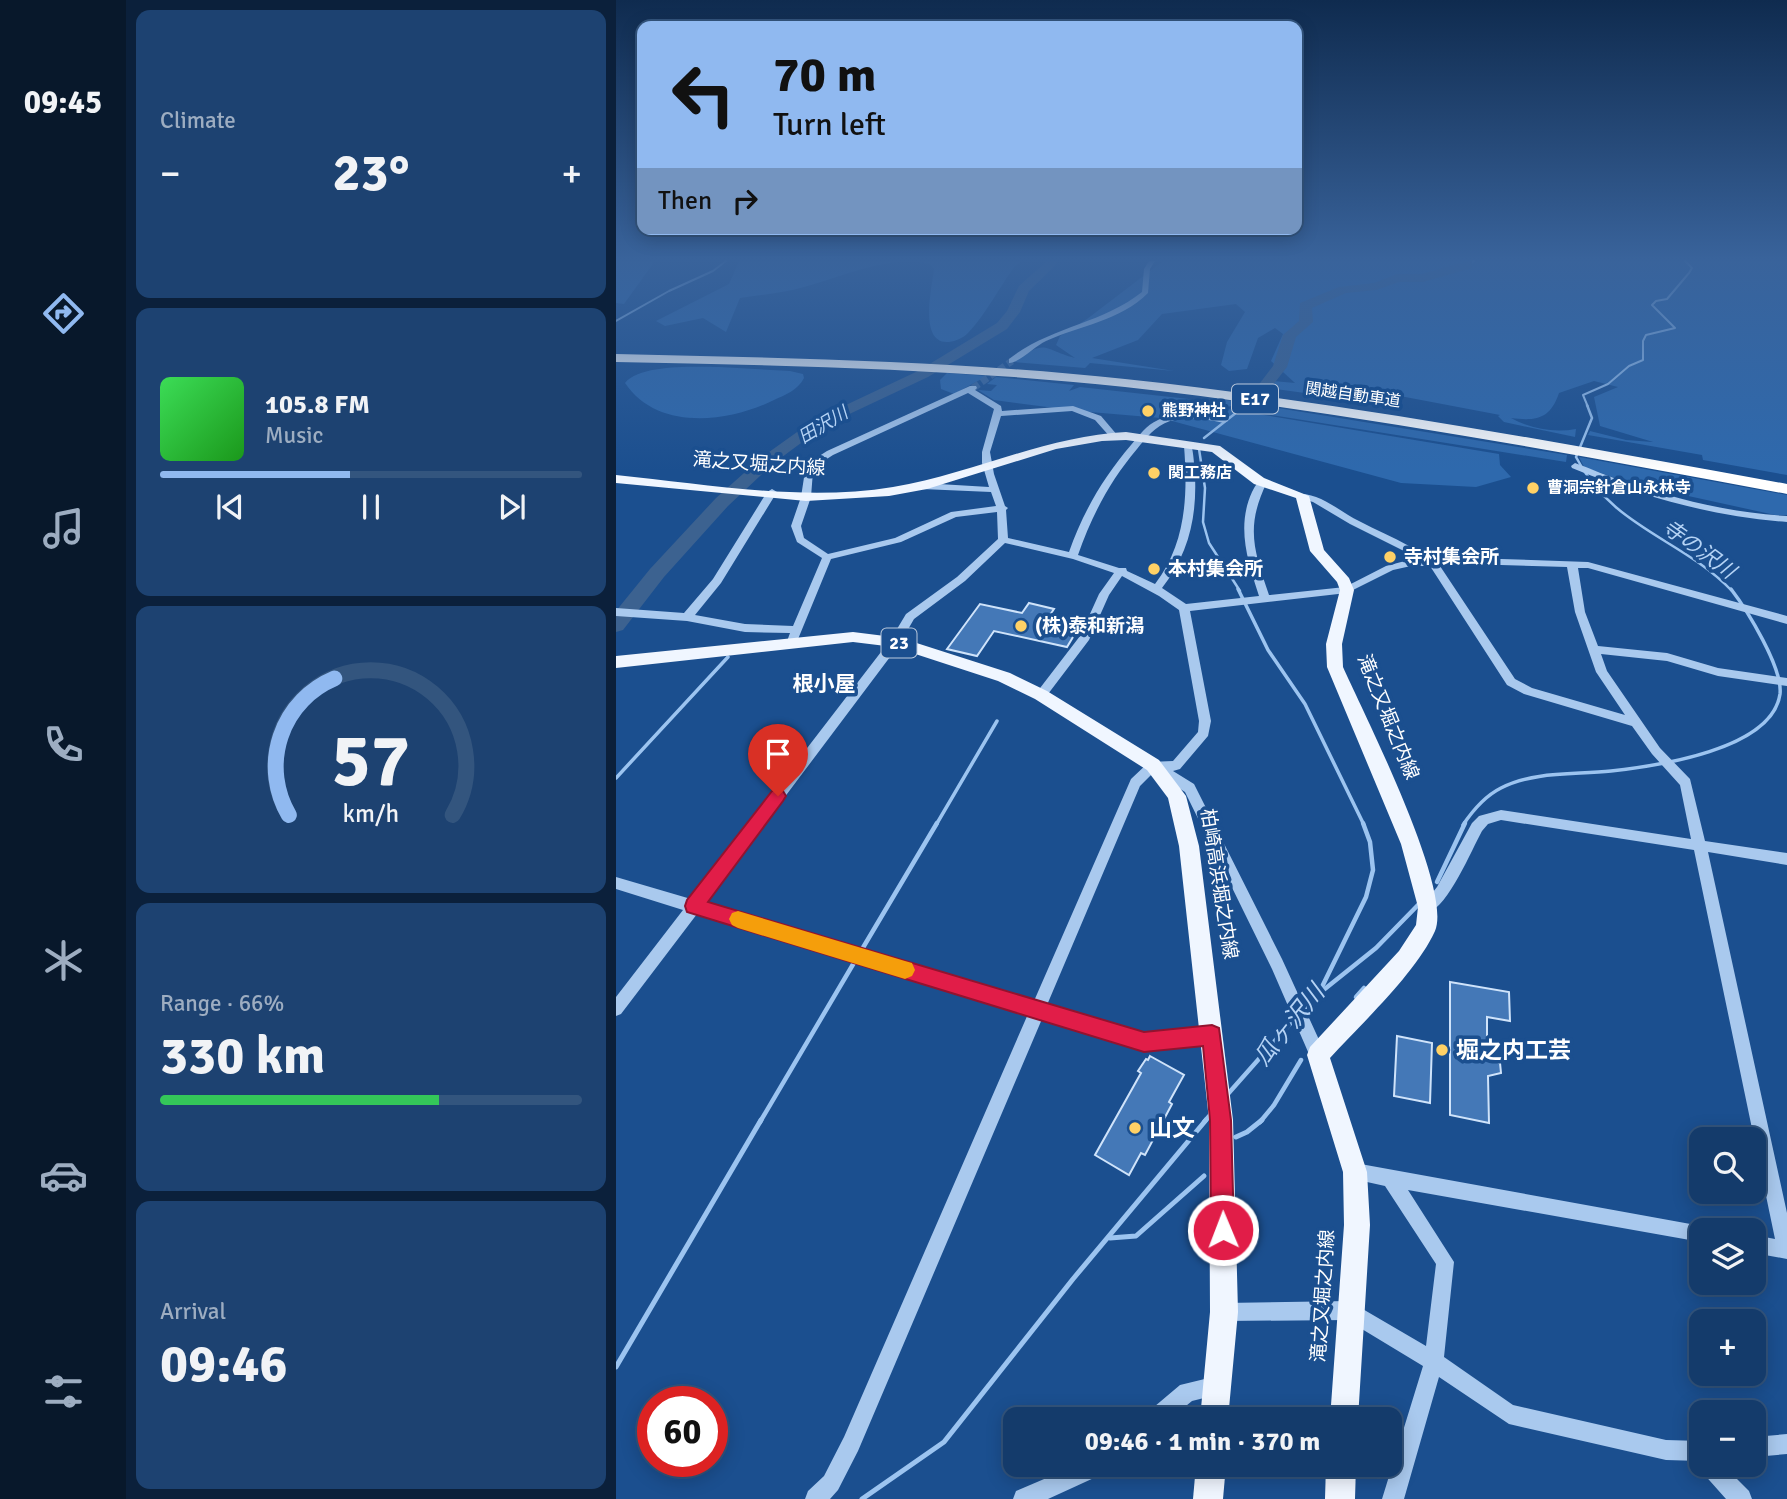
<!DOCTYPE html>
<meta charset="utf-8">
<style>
:root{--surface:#143b6b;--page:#1d4271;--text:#f1f3f6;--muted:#9dadc1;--line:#33557e;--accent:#90b9f0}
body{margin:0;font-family:Signika,"Noto Sans JP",sans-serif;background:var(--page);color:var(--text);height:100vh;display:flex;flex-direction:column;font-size:26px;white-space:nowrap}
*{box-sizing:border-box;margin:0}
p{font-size:23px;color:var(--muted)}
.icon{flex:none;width:38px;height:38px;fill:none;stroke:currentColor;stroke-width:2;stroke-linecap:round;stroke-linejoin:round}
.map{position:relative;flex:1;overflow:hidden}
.drawer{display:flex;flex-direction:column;gap:10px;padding:10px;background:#0b203b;width:490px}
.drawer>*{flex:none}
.guide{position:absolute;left:21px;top:21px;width:665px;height:214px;border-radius:14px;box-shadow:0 4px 18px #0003,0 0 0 2px var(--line);background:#90b9f0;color:#111;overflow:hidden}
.buttons{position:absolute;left:1073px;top:1127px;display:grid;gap:14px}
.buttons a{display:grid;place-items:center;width:77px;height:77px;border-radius:14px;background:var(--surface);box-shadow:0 4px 18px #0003,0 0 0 2px var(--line);font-size:35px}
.speed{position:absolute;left:21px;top:1386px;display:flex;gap:14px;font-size:35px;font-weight:700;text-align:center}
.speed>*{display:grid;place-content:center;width:91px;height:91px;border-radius:50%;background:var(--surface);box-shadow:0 4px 18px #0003,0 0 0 2px var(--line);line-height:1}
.speed .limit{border:10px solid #d22;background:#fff;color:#111}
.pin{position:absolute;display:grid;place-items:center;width:60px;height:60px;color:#fff;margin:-72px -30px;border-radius:50% 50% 50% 0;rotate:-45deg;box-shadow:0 0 7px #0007}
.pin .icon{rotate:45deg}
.me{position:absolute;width:77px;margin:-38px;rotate:359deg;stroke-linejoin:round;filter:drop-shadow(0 0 5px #0008)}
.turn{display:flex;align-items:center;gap:24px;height:147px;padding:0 21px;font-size:32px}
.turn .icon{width:91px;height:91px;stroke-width:2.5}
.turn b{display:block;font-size:49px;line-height:60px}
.then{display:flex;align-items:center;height:66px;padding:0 21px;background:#0003;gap:14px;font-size:26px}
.big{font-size:52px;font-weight:700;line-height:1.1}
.drawer .widget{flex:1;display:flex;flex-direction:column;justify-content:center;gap:10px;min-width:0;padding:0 24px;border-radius:14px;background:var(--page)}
.drawer .dial{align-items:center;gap:0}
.dial svg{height:182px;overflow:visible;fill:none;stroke:var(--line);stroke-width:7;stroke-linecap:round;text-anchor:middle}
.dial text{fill:var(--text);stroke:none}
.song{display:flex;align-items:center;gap:21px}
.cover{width:84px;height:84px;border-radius:10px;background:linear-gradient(135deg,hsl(130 70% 55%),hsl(120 70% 35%))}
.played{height:7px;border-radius:4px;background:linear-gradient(90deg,var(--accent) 45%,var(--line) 45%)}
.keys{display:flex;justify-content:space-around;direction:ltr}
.heat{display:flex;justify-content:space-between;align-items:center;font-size:38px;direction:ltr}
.charge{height:10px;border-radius:5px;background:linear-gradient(90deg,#34c759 66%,var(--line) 0)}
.trip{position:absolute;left:387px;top:1407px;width:399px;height:70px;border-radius:14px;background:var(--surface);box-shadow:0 4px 18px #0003,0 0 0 2px var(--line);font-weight:700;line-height:70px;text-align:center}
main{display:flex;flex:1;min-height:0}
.tab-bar{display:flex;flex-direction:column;width:126px;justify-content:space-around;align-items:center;background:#08182b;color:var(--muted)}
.tab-bar .icon{width:49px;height:49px}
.tab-bar .active{color:var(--accent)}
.tab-bar b{font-size:32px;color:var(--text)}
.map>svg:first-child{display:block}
</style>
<main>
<nav class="tab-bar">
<b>09:45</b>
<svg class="icon active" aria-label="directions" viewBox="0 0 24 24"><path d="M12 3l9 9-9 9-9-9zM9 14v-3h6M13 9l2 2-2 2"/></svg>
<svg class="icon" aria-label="music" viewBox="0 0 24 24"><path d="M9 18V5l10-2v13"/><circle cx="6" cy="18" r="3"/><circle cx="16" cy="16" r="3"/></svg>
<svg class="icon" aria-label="phone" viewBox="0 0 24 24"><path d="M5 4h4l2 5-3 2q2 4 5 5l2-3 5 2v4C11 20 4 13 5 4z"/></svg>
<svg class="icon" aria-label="climate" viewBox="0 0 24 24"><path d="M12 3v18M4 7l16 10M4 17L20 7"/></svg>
<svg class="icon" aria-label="car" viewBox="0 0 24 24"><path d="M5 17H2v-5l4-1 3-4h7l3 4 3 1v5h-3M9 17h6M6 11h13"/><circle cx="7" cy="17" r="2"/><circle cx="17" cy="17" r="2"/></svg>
<svg class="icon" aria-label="filters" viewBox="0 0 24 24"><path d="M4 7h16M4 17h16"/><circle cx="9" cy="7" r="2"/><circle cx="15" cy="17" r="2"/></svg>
</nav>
<section class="drawer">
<div class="widget"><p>Climate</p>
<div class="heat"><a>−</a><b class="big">23°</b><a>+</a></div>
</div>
<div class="widget">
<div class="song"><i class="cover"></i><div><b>105.8 FM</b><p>Music</p></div></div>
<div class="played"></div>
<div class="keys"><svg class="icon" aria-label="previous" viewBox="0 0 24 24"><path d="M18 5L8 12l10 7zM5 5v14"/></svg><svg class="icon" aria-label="pause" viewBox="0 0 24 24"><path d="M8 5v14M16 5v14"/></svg><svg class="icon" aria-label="next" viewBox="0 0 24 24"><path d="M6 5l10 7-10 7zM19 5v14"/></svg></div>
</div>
<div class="widget dial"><svg viewBox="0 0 100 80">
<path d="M14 69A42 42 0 1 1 86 69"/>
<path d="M14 69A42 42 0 0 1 34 9" stroke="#90b9f0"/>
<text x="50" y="56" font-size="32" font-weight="700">57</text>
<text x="50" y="72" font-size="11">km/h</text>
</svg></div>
<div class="widget"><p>Range · 66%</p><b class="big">330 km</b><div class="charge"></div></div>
<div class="widget"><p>Arrival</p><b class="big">09:46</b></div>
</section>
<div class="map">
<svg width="1171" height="1499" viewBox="0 0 1171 1499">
<rect width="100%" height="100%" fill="#1b4f8f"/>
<g fill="#2e69ad">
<path d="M 0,261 L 39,261 L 8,304 L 0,303 Z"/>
<path d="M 123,261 L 406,261 L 399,266 C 385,285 368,317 352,333 C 347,338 340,341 333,342 C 302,345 316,287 318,269 L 314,264 C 271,255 229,276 188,287 C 167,293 145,295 124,298 L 110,332 L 87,318 L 49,326 L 40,321 L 113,284 Z"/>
<path d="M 547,261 L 1171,261 L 1171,475 L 1087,460 L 1086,455 L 972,435 L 974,431 L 1010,440 L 1037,442 L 984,426 L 978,397 L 1002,387 L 978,381 L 943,393 C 934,420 919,421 895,418 C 915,429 938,433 960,429 L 959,437 L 888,422 L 882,416 L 884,415 L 763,392 L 717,388 L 760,396 L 759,399 L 715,391 L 711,396 L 652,388 L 657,381 L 679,383 L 655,361 L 667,334 L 659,328 L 642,338 L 631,369 L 613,371 L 605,365 L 611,342 L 629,312 L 620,304 L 546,314 L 522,340 L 476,358 L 558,371 L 474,363 L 469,368 L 398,362 C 431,338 426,349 459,358 L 440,345 L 444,336 L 471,319 Z"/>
<path d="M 103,367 L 174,371 L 187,374 L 188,378 C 182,390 169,395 158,400 C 112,423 41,431 9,383 C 25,364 79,367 103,367 Z"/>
<path d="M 331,373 L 371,376 L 338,394 L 325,389 L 324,380 Z"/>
<path d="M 380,377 L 458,385 L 453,391 L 464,387 L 573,399 L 598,406 L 592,403 L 596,398 L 623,402 L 620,405 L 606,408 L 883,454 L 884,465 L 895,477 L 860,487 L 785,483 L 545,418 L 462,411 L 378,400 L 362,390 L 375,391 L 381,385 L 371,384 Z"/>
<path d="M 637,404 L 951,455 L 950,462 L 630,411 Z"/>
<path d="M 963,457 L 1171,495 L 1171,515 L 1159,515 L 1013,483 L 968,467 Z"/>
</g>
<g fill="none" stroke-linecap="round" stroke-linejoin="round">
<g stroke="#9cc4f0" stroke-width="2">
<path d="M 852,265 L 858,261"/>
<path d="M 0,321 L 53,291 L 97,271 L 110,261"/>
<path d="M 972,407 L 967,395 L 992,384 L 1013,366 L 1027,360 L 1027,341 L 1030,335 L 1059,328 L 1036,305 L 1040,301 L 1051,299 L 1073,273 L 1076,268 L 1069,261"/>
</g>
<g stroke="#9cc4f0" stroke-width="2.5">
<path d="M 971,405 L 976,418 L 960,457 C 996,528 1065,538 1116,591"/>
<path d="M 588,438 L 630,405"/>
<path d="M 583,449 L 589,488 L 587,522 L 593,543 L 624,591"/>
</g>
<g stroke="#9cc4f0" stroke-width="3.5">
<path d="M 622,589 L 652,650 L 689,704 L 748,825"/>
<path d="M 0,778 L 112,657"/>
<path d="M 320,825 L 381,721"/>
<path d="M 847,825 C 857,810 869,796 885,788 C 918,771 959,775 995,771 C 1040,766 1156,750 1164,694 C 1167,668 1131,610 1115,589"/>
</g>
<g stroke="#9cc4f0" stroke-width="4.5">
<path d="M 821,882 L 849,823"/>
<path d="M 245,951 L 321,823"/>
<path d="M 705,992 L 760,948 L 803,904"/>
<path d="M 740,997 L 748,988"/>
<path d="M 686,1011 L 703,993 L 750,897 L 757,870 L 754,842 L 747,823"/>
<path d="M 611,1095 L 680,1017"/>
<path d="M 144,1122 L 239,961"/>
<path d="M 588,1122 L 595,1114"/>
<path d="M 644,1122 L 658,1105 L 685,1060"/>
</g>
<g stroke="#9cc4f0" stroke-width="5">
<path d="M 620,1137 L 631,1132 L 646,1120"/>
<path d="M 494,1238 L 520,1236 L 588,1176"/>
<path d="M 0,1367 L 145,1120"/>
<path d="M 246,1499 L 328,1442 L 457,1279 L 590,1120"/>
</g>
<g fill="#3c6290" fill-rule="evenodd">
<path d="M 431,261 L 444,261 L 413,291 L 404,312 L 391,329 L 312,377 L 208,426 L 158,463 L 112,506 L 48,577 L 7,630 L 0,632 L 0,611 L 34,569 L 100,498 L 146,457 L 198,420 L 302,371 L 381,323 L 391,311 L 403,286 Z"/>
<path d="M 852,261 L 856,262 L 856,268 L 807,282 L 783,282 L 760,290 L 730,293 L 696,308 L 697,322 L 680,337 L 671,367 L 653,390 L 643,390 L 641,387 L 657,366 L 667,335 L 683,321 L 684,303 L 723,287 L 758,283 L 781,274 L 806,274 Z"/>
</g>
</g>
<g fill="#4478b7" stroke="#cfe3fa" stroke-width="2">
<path d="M 413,603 L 438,609 L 434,615 L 466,622 L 451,647 L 378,631 L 361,656 L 331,649 L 364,604 L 406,613 Z"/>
<path d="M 834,982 L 893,992 L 894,1021 L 871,1017 L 871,1057 L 884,1063 L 885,1073 L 872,1076 L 873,1123 L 834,1115 Z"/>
<path d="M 781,1036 L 816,1043 L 814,1103 L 778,1096 Z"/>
<path d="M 534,1056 L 568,1075 L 553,1102 L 556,1104 L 529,1155 L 525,1153 L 513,1175 L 479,1155 L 525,1073 L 522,1071 L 530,1059 L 532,1060 Z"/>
</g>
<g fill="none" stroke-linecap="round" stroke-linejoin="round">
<path stroke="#3d69a0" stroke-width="7" stroke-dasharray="7 3.5" stroke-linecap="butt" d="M 357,388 L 396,361"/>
<g fill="#a9c9ee" fill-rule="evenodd">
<path d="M 533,261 L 539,261 L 534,269 L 532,293 C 504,321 465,325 430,341 C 419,346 403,363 393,363 L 393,359 C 433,327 486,324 526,292 L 528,269 Z"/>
<path d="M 354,386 L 360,386 L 361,388 L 359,390 L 385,406 L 386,411 L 457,406 L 485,416 L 502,436 L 495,438 L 479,420 L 456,411 L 385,416 L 374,452 L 378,474 L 389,506 L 392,508 L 390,510 L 392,538 L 453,552 C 467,512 487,478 515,445 C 523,436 530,425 542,420 C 564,410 589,414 611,419 L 612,421 L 608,423 C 591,419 571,416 554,421 C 539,426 530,438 521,449 C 494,481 476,515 462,555 L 503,568 L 510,568 L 511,571 L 539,584 C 570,544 572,495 568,446 L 575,444 C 578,454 578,466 579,476 C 581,518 572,555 546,588 L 570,604 L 643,596 C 632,562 620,527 636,492 C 639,486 641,483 646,479 L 651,482 C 629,527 638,551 653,595 L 729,587 L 770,566 L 789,561 L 786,550 L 734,524 L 697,502 L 683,498 L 683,494 C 705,493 724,512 743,521 C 760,530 777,537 793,546 L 799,560 L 885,559 L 972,562 L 1171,616 L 1171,624 L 972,568 L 962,568 L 969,612 L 982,646 L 1051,653 L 1102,668 L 1171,678 L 1171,686 L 1102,676 L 1051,661 L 985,654 L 991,671 L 1044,748 L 1074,779 L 1089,841 L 1171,853 L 1171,865 L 1092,852 L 1171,1213 L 1171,1259 L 1138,1253 L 1138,1235 L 1159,1239 L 1078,850 L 885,820 L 872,824 L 866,831 C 855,851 833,905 812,913 L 807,911 L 805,907 L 821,887 L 856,823 L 863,816 L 885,810 L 1075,839 L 1064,785 L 1036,754 L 1016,726 L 908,694 L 891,685 L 814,566 L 795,566 L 777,570 L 731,593 L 574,611 L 595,721 L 592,736 L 564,769 L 557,771 L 578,784 L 666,959 L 710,1055 L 708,1061 L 702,1063 L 696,1061 L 656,969 L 569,792 L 538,772 L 524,786 L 431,1005 L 528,1034 L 596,1027 L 602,1029 L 604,1035 L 602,1041 L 596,1043 L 528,1050 L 426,1019 L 242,1451 L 222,1490 L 214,1499 L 189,1499 L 192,1491 L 208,1476 L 228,1437 L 412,1014 L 81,914 L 5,1014 L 0,1016 L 0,997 L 67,910 L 0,889 L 0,877 L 75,899 L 275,639 L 290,614 L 341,577 L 382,539 L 381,512 L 340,517 L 285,542 L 215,559 L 180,644 L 175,648 L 170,644 L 174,633 L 129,632 L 71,621 L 0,616 L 0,608 L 68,613 L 97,579 L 151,492 L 156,489 L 161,492 L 105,583 L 79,615 L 129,624 L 177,626 L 206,558 L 181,542 L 175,526 L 185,497 L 189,471 L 194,462 L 211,451 ZM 352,393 L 378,409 L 366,452 L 366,463 L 373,487 L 306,483 L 301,486 L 306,489 L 375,492 L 380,506 L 335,512 L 279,538 L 212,554 L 188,538 L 185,526 L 195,497 L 197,471 L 200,466 L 217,455 ZM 389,543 L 457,559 L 498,573 L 483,594 L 464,636 L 421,692 L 419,695 L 421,698 L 429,698 L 473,640 L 493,595 L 506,576 L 543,596 L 563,610 L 583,721 L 582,732 L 557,761 L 533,762 L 515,779 L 418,1001 L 89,903 L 283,645 L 298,619 L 349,581 ZM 885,565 L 951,567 L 959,612 L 980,672 L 1009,715 L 916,688 L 899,679 L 824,566 Z"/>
<path d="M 959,463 C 976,469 993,477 1010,482 C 1063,500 1116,513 1171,516 L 1171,522 C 1097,517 1025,496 956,468 L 955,466 Z"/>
<path d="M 739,1163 L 1091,1227 L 1093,1230 L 1085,1230 L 1085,1242 L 792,1190 L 838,1262 L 828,1357 L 897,1405 L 1050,1440 L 1085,1441 L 1085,1465 L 1107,1465 L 1133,1491 L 1136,1499 L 1110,1499 L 1086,1472 L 1083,1465 L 1084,1461 L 1050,1460 L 893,1424 L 823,1377 L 788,1499 L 766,1499 L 807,1366 L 731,1320 L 608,1321 L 601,1319 L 599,1312 L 601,1305 L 608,1303 L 733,1301 L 810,1346 L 820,1264 L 769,1186 L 733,1178 L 730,1172 L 733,1166 Z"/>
<path d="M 601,1376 L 608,1379 L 611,1386 L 608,1393 L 576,1401 L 554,1419 L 529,1419 L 532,1412 L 564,1385 Z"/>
<path d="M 1171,1434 L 1171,1454 L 1138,1457 L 1138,1437 Z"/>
<path d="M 461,1465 L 494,1465 L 491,1472 L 432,1499 L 397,1499 L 400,1491 Z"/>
</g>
<g fill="#f0f6ff" fill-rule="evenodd">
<path d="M 510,432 L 604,446 L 648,478 L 693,496 L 708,550 L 733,578 L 738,590 L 726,644 L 727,667 C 748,714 837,889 819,931 C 800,973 746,1023 714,1058 L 751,1172 L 754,1225 L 742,1419 L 714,1419 L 728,1225 L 727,1172 L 691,1055 L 694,1047 L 783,951 L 800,925 L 802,907 L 785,844 L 711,667 L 710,644 L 724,590 L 721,582 L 694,551 L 680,498 L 638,484 L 596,452 L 510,440 L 486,441 L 440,449 L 311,489 L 273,496 L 190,501 L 0,483 L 0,475 C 90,484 186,502 277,487 C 356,474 429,436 510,432 Z"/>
<path d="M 237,632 L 285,638 L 394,673 L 431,691 L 543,760 L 570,796 L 583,846 L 617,1120 L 622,1312 L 612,1419 L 584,1419 L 594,1312 L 593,1120 L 563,846 L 552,798 L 531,770 L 419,699 L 382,681 L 278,647 L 237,642 L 0,668 L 0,656 Z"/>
<path d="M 580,1465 L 610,1465 L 607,1499 L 577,1499 Z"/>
<path d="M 710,1465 L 740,1465 L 739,1499 L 709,1499 Z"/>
</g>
<path fill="#fff" fill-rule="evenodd" d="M 0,354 C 170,358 340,361 509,379 C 732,403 951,444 1171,484 L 1171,494 C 951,453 732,412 509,387 C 340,369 170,365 0,362 Z"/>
</g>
<linearGradient id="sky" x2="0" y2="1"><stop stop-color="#0f2b4f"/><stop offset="0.55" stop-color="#39639b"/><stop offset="1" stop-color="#39639b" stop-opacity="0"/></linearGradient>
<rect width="1171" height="471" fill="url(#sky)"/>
<path fill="#e11d48" stroke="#92132f" stroke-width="2" d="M 162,789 L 167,791 L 170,796 L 167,801 L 92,902 L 528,1032 L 596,1025 L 603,1028 L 615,1120 L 618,1230 L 615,1238 L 607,1242 L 598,1238 L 595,1230 L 594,1120 L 587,1046 L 528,1052 L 71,912 L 69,906 L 71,900 L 156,791 Z"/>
<path fill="#f59e0b" d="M 122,911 L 289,961 L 296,963 L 299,970 L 296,976 L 289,979 L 122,928 L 116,925 L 113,919 L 116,913 Z"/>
<g fill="#ffd166" stroke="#1b4f8f" stroke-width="2.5">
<circle cx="532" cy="411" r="7"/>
<circle cx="538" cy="473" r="7"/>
<circle cx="917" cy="488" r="7"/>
<circle cx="774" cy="557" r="7"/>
<circle cx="538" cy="569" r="7"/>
<circle cx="405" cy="626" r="7"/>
<circle cx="826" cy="1050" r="7"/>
<circle cx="519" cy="1128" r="7"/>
</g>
<g text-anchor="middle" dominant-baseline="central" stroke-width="7" stroke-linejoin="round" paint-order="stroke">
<g font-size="16" fill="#fff" stroke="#1b4f8f">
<text transform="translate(737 395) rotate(8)">関越自動車道</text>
</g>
<g font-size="16" font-weight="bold" fill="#fff" stroke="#1b4f8f" text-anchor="start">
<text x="546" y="411">熊野神社</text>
<text x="552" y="473">関工務店</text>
<text x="931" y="488">曹洞宗針倉山永林寺</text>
</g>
<g fill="#1b4f8f" stroke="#bbcadd" stroke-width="2">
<rect x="616" y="384.5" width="46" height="29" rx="5"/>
<rect x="265.5" y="628.5" width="35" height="29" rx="5"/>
</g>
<g font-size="18" font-weight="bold" fill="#fff">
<text x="639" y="399">E17</text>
<text x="283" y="643">23</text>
</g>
<g font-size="18" font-style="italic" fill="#b5d3f5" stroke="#1b4f8f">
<text transform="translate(207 425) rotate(-31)">田沢川</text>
</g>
<g font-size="19" fill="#fff" stroke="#1b4f8f">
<text transform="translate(143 464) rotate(4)">滝之又堀之内線</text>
<text transform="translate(772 717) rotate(68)">滝之又堀之内線</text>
<text transform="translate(603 884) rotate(81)">柏崎高浜堀之内線</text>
<text transform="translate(707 1296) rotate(-86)">滝之又堀之内線</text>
</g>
<g font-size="19" font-weight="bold" fill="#fff" stroke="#1b4f8f" text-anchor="start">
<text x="788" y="557">寺村集会所</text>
<text x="552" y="569">本村集会所</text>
<text x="419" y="626">(株)泰和新潟</text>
</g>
<g font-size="21" font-style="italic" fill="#b5d3f5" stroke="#1b4f8f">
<text transform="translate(1083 549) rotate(36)">寺の沢川</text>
</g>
<g font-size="21" font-weight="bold" fill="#fff" stroke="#1b4f8f">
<text x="208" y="684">根小屋</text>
</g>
<g font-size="23" font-weight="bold" fill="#fff" stroke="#1b4f8f" text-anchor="start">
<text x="840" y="1050">堀之内工芸</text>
<text x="533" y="1128">山文</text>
</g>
<g font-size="24" font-style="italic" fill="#b5d3f5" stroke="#1b4f8f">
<text transform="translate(673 1025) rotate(-51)">瓜ヶ沢川</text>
</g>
</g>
</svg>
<div class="buttons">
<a><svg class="icon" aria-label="search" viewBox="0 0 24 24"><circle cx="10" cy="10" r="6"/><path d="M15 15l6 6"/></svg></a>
<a><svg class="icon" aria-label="layers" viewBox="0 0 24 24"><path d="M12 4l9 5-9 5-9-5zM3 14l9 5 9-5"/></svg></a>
<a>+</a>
<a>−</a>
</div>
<div class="speed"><div class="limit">60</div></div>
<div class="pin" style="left:162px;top:796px;background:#d93025"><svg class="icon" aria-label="arrive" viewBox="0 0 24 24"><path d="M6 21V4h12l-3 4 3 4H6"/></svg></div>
<svg class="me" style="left:607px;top:1230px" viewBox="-20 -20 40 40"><circle r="17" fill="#e11d48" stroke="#fff" stroke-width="3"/><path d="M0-11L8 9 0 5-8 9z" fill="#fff"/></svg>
<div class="trip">09:46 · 1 min · 370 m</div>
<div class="guide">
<div class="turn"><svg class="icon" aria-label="left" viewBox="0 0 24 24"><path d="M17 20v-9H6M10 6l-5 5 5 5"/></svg><div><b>70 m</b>Turn left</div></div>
<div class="then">Then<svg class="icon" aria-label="right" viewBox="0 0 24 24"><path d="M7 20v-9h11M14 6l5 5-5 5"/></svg></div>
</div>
</div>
</main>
